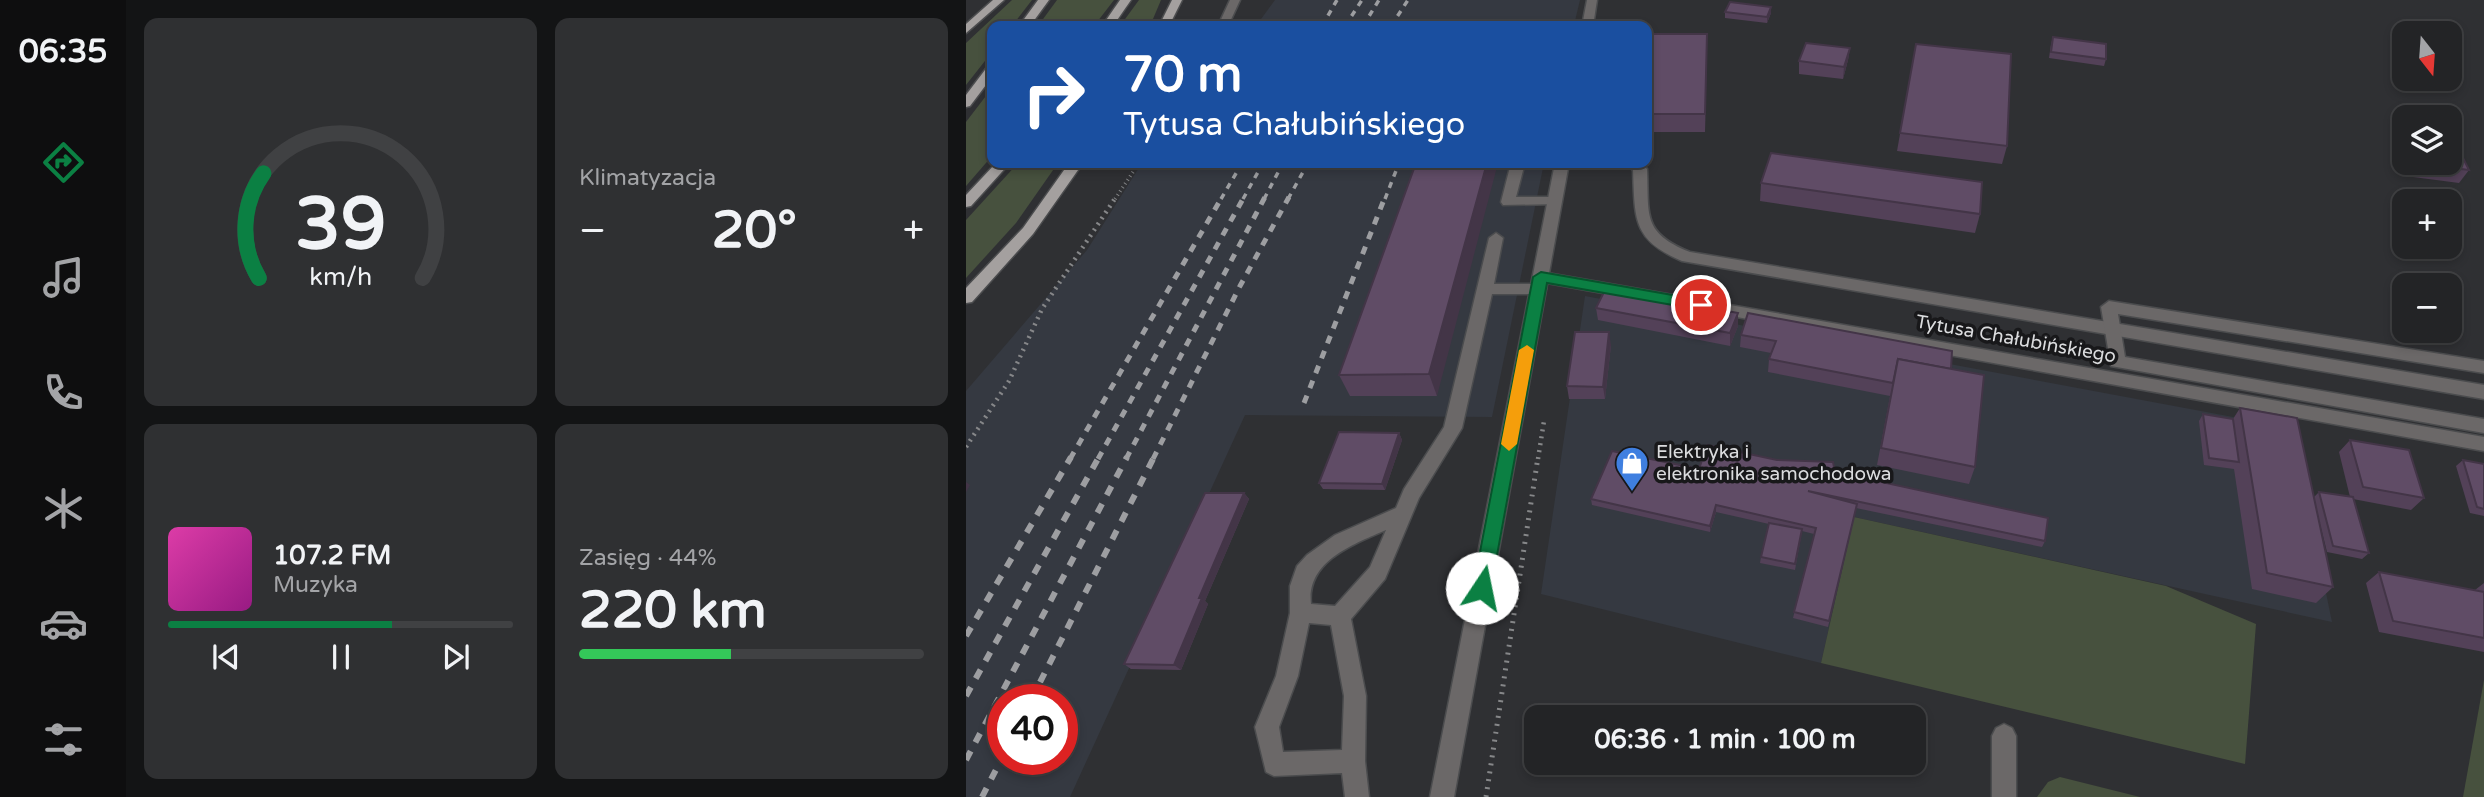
<!DOCTYPE html>
<html lang="pl">
<meta charset="utf-8">
<style>
:root{--surface:#232426;--page:#2f3032;--text:#f1f3f6;--muted:#a3a4a7;--line:#404143;--accent:#0b8043}
body{margin:0;font-family:"Varela Round",sans-serif;background:var(--page);color:var(--text);height:100vh;display:flex;flex-direction:column;font-size:26px;white-space:nowrap}
*{box-sizing:border-box;margin:0}
p{font-size:23px;color:var(--muted)}
.icon{flex:none;width:38px;height:38px;fill:none;stroke:currentColor;stroke-width:2;stroke-linecap:round;stroke-linejoin:round}
.map{position:relative;flex:1;overflow:hidden}
.side{display:flex;flex-direction:column;gap:18px;padding:18px;background:#131415;width:840px}
.side>*{flex:none}
.banner{position:absolute;left:21px;top:21px;width:665px;height:147px;border-radius:14px;box-shadow:0 4px 10px #0003,0 0 0 2px var(--line);background:#1a4fa0;color:#fff;overflow:hidden}
.needle{width:46px;rotate:163deg}
.buttons{position:absolute;left:1426px;top:21px;display:grid;gap:14px}
.buttons a{display:grid;place-items:center;width:70px;height:70px;border-radius:14px;background:var(--surface);box-shadow:0 4px 10px #0003,0 0 0 2px var(--line);font-size:35px}
.speed{position:absolute;left:21px;top:684px;display:flex;gap:14px;font-size:35px;font-weight:700;text-align:center}
.speed>*{display:grid;place-content:center;width:91px;height:91px;border-radius:50%;background:var(--surface);box-shadow:0 4px 10px #0003,0 0 0 2px var(--line);line-height:1}
.speed .limit{border:10px solid #d22;background:#fff;color:#111}
.pin{position:absolute;display:grid;place-items:center;width:60px;height:60px;color:#fff;margin:-30px;border:4px solid #fff;border-radius:50%;box-shadow:0 2px 7px #0007}
.me{position:absolute;width:77px;margin:-38px;rotate:11deg;stroke-linejoin:round;filter:drop-shadow(0 0 5px #0008)}
.turn{display:flex;align-items:center;gap:24px;height:147px;padding:0 21px;font-size:32px}
.turn .icon{width:91px;height:91px;stroke-width:2.5}
.turn b{display:block;font-size:49px;line-height:60px}
.big{font-size:52px;font-weight:700;line-height:1.1}
.side .widget{flex:1;display:flex;flex-direction:column;justify-content:center;gap:10px;min-width:0;padding:0 24px;border-radius:14px;background:var(--page)}
.side .dial{align-items:center;gap:0}
.dial svg{height:182px;overflow:visible;fill:none;stroke:var(--line);stroke-width:7;stroke-linecap:round;text-anchor:middle}
.dial text{fill:var(--text);stroke:none}
.song{display:flex;align-items:center;gap:21px}
.cover{width:84px;height:84px;border-radius:10px;background:linear-gradient(135deg,hsl(320 70% 55%),hsl(310 70% 35%))}
.played{height:7px;border-radius:4px;background:linear-gradient(90deg,var(--accent) 65%,var(--line) 65%)}
.keys{display:flex;justify-content:space-around;direction:ltr}
.heat{display:flex;justify-content:space-between;align-items:center;font-size:38px;direction:ltr}
.charge{height:10px;border-radius:5px;background:linear-gradient(90deg,#34c759 44%,var(--line) 0)}
.side .tiles{flex:1;display:grid;gap:18px;grid-template-columns:repeat(2,1fr)}
.trip{position:absolute;left:558px;top:705px;width:402px;height:70px;border-radius:14px;background:var(--surface);box-shadow:0 4px 10px #0003,0 0 0 2px var(--line);font-weight:700;line-height:70px;text-align:center}
main{display:flex;flex:1;min-height:0}
.tabs{display:flex;flex-direction:column;width:126px;justify-content:space-around;align-items:center;background:#0e0e0f;color:var(--muted)}
.tabs .icon{width:49px;height:49px}
.tabs .active{color:var(--accent)}
.tabs b{font-size:32px;color:var(--text)}
.map>svg:first-child{display:block}
</style>
<main>
<nav class="tabs">
<b>06:35</b>
<svg class="icon active" aria-label="directions" viewBox="0 0 24 24"><path d="M12 3l9 9-9 9-9-9zM9 14v-3h6M13 9l2 2-2 2"/></svg>
<svg class="icon" aria-label="music" viewBox="0 0 24 24"><path d="M9 18V5l10-2v13"/><circle cx="6" cy="18" r="3"/><circle cx="16" cy="16" r="3"/></svg>
<svg class="icon" aria-label="phone" viewBox="0 0 24 24"><path d="M5 4h4l2 5-3 2q2 4 5 5l2-3 5 2v4C11 20 4 13 5 4z"/></svg>
<svg class="icon" aria-label="climate" viewBox="0 0 24 24"><path d="M12 3v18M4 7l16 10M4 17L20 7"/></svg>
<svg class="icon" aria-label="car" viewBox="0 0 24 24"><path d="M5 17H2v-5l4-1 3-4h7l3 4 3 1v5h-3M9 17h6M6 11h13"/><circle cx="7" cy="17" r="2"/><circle cx="17" cy="17" r="2"/></svg>
<svg class="icon" aria-label="filters" viewBox="0 0 24 24"><path d="M4 7h16M4 17h16"/><circle cx="9" cy="7" r="2"/><circle cx="15" cy="17" r="2"/></svg>
</nav>
<section class="side">
<div class="tiles">
<div class="widget dial"><svg viewBox="0 0 100 80">
<path d="M14 69A42 42 0 1 1 86 69"/>
<path d="M14 69A42 42 0 0 1 16 23" stroke="#0b8043"/>
<text x="50" y="56" font-size="32" font-weight="700">39</text>
<text x="50" y="72" font-size="11">km/h</text>
</svg></div>
<div class="widget"><p>Klimatyzacja</p>
<div class="heat"><a>−</a><b class="big">20°</b><a>+</a></div>
</div>
<div class="widget">
<div class="song"><i class="cover"></i><div><b>107.2 FM</b><p>Muzyka</p></div></div>
<div class="played"></div>
<div class="keys"><svg class="icon" aria-label="previous" viewBox="0 0 24 24"><path d="M18 5L8 12l10 7zM5 5v14"/></svg><svg class="icon" aria-label="pause" viewBox="0 0 24 24"><path d="M8 5v14M16 5v14"/></svg><svg class="icon" aria-label="next" viewBox="0 0 24 24"><path d="M6 5l10 7-10 7zM19 5v14"/></svg></div>
</div>
<div class="widget"><p>Zasięg · 44%</p><b class="big">220 km</b><div class="charge"></div></div>
</div>
</section>
<div class="map">
<svg width="1518" height="797" viewBox="0 0 1518 797">
<rect width="100%" height="100%" fill="#2f3033"/>
<g fill="#353941" fill-rule="evenodd">
<path d="M 309,0 L 614,0 L 608,25 L 290,26 Z"/>
<path d="M 176,163 L 578,163 L 526,417 L 279,415 L 104,797 L 0,797 L 0,391 L 121,250 ZM 37,700 L 96,700 L 96,760 L 37,760 Z"/>
<path d="M 619,296 L 1326,428 L 1366,622 L 888,517 L 855,663 L 575,594 Z"/>
</g>
<g fill="#47513e">
<path d="M 46,0 L 66,0 L 46,26 L 26,26 L 26,52 L 0,85 L 0,43 Z"/>
<path d="M 91,0 L 148,0 L 128,26 L 72,26 Z"/>
<path d="M 173,0 L 195,0 L 184,26 L 154,26 Z"/>
<path d="M 26,88 L 26,156 L 0,186 L 0,122 Z"/>
<path d="M 52,163 L 92,163 L 50,223 L 0,278 L 0,220 Z"/>
<path d="M 888,517 L 1200,586 L 1290,624 L 1279,764 L 855,663 Z"/>
<path d="M 1518,680 L 1518,797 L 1497,797 Z"/>
<path d="M 1094,777 L 1174,797 L 1071,797 L 1082,782 Z"/>
</g>
<g fill="none" stroke-linecap="round" stroke-linejoin="round">
<defs>
<g id="service">
<path d="M 264,0 L 274,0 L 262,26 L 252,26 Z"/>
<path d="M 545,163 L 559,163 L 550,197 L 589,197 L 594,198 L 594,204 L 537,205 L 535,202 Z"/>
<path d="M 659,163 L 674,163 L 681,169 C 683,215 676,233 724,252 L 1518,385 L 1518,399 L 716,261 C 666,240 669,219 667,170 Z"/>
<path d="M 530,233 L 537,238 L 528,284 L 572,284 L 580,289 L 572,294 L 526,294 L 496,428 L 453,498 L 419,579 L 385,619 L 400,696 L 399,761 L 403,797 L 379,797 L 376,773 L 308,776 L 300,772 L 289,727 L 310,676 L 324,613 L 324,586 L 331,566 L 341,555 L 369,535 L 430,508 L 438,489 L 478,427 L 523,238 ZM 420,530 L 404,567 L 369,606 L 345,604 C 340,561 388,544 420,530 ZM 343,623 L 365,625 L 378,696 L 376,750 L 317,752 L 313,727 L 332,676 Z"/>
<path d="M 1038,724 L 1046,728 L 1050,736 L 1050,797 L 1026,797 L 1026,736 L 1030,728 Z"/>
</g>
<path id="pedestrian" d="M 1143,301 L 1518,361 L 1518,373 L 1152,314 L 1159,357 L 1518,419 L 1518,433 L 1145,366 L 1135,307 Z"/>
<path id="minor" d="M 575,272 L 1518,437 L 1518,451 L 570,281 L 567,277 L 570,273 Z"/>
<g id="tertiary">
<path d="M 621,0 L 631,0 L 627,26 L 616,26 Z"/>
<path d="M 589,163 L 603,163 L 488,797 L 464,797 Z"/>
</g>
<g id="primary">
<path d="M 27,0 L 38,0 L 0,33 L 0,24 Z"/>
<path d="M 72,0 L 83,0 L 64,26 L 53,26 Z"/>
<path d="M 154,0 L 165,0 L 147,26 L 136,26 Z"/>
<path d="M 206,0 L 216,0 L 203,26 L 193,26 Z"/>
<path d="M 26,65 L 26,77 L 4,106 L 0,107 L 0,95 L 22,66 Z"/>
<path d="M 30,163 L 44,163 L 5,206 L 0,207 L 0,195 Z"/>
<path d="M 103,163 L 117,163 L 67,234 L 6,302 L 0,303 L 0,288 L 57,228 Z"/>
</g>
</defs>
<use href="#service" stroke="#4b4c4e" stroke-width="3"/>
<use href="#pedestrian" stroke="#4b4c4e" stroke-width="3"/>
<use href="#minor" stroke="#4b4c4e" stroke-width="3"/>
<use href="#tertiary" stroke="#4b4c4e" stroke-width="3"/>
<use href="#primary" stroke="#4b4c4e" stroke-width="3"/>
<path stroke="#868789" stroke-width="3.5" stroke-dasharray="1 3.5" stroke-linecap="butt" d="M 149,199 L 173,163"/>
<g stroke="#868789" stroke-width="4.5" stroke-dasharray="2 5" stroke-linecap="butt">
<path d="M 0,447 L 43,381 L 76,309 L 150,197"/>
<path d="M 572,459 L 578,421"/>
</g>
<path stroke="#868789" stroke-width="5" stroke-dasharray="2 6" stroke-linecap="butt" d="M 520,797 L 572,457"/>
<use href="#service" fill="#6b6868" fill-rule="evenodd"/>
<use href="#pedestrian" fill="#6b6868" fill-rule="evenodd"/>
<use href="#minor" fill="#6b6868" fill-rule="evenodd"/>
<use href="#tertiary" fill="#6b6868" fill-rule="evenodd"/>
<use href="#primary" fill="#a4a09f" fill-rule="evenodd"/>
<g stroke="#9d9ea1" stroke-width="3.5" stroke-dasharray="6 6" stroke-linecap="butt">
<path d="M 356,26 L 371,0"/>
<path d="M 379,26 L 396,0"/>
<path d="M 397,26 L 413,0"/>
<path d="M 425,26 L 442,0"/>
<path d="M 255,199 L 276,163"/>
<path d="M 277,199 L 297,163"/>
<path d="M 298,199 L 317,163"/>
<path d="M 322,199 L 342,163"/>
<path d="M 419,199 L 433,163"/>
</g>
<g stroke="#9d9ea1" stroke-width="5" stroke-dasharray="8 8" stroke-linecap="butt">
<path d="M 338,403 L 419,197"/>
<path d="M 104,459 L 256,197"/>
<path d="M 132,459 L 278,197"/>
<path d="M 160,459 L 299,197"/>
<path d="M 187,459 L 274,286 L 323,197"/>
</g>
<g stroke="#9d9ea1" stroke-width="6" stroke-dasharray="10 10" stroke-linecap="butt">
<path d="M 0,636 L 105,457"/>
<path d="M 0,696 L 133,457"/>
<path d="M 65,700 L 188,457"/>
<path d="M 0,760 L 161,457"/>
<path d="M 16,797 L 37,756"/>
</g>
</g>
<g fill="#534158">
<path d="M 805,7 L 805,13 L 801,23 L 759,18 L 759,12 Z"/>
<path d="M 741,34 L 739,132 L 681,132 L 681,86 Z"/>
<path d="M 1087,37 L 1140,59 L 1138,66 L 1083,58 L 1085,44 Z"/>
<path d="M 950,44 L 1041,146 L 1036,164 L 931,151 Z"/>
<path d="M 884,48 L 882,60 L 877,79 L 833,74 L 833,61 Z"/>
<path d="M 450,163 L 471,396 L 384,396 L 373,375 Z"/>
<path d="M 1441,163 L 1484,163 L 1503,170 L 1493,183 L 1447,177 Z"/>
<path d="M 795,183 L 1014,214 L 1009,233 L 794,201 Z"/>
<path d="M 630,308 L 772,326 L 764,346 L 632,320 Z"/>
<path d="M 775,335 L 985,369 L 1009,467 L 1003,484 L 911,465 L 925,391 L 924,396 L 802,372 L 803,359 L 805,353 L 774,347 Z"/>
<path d="M 645,345 L 639,399 L 603,399 L 601,386 Z"/>
<path d="M 1274,408 L 1348,497 L 1353,492 L 1384,497 L 1373,452 L 1384,440 L 1458,498 L 1445,510 L 1387,499 L 1403,553 L 1396,559 L 1361,552 L 1353,520 L 1367,587 L 1350,603 L 1286,589 L 1268,469 L 1238,465 L 1233,421 L 1237,414 L 1267,419 Z"/>
<path d="M 433,433 L 436,440 L 419,490 L 357,489 L 353,483 Z"/>
<path d="M 1497,460 L 1518,464 L 1518,516 L 1504,513 L 1490,466 Z"/>
<path d="M 733,469 L 869,472 L 1079,541 L 1076,547 L 890,508 L 862,627 L 827,618 L 848,534 L 836,531 L 829,570 L 794,563 L 795,557 L 803,524 L 750,512 L 744,532 L 626,505 L 625,499 Z"/>
<path d="M 278,493 L 283,499 L 239,601 L 242,604 L 215,670 L 165,669 L 158,664 Z"/>
<path d="M 1413,572 L 1509,590 L 1518,583 L 1518,652 L 1413,632 L 1400,583 Z"/>
</g>
<g fill="#433547">
<path d="M 805,7 L 805,13 L 801,23 L 801,17 Z"/>
<path d="M 741,34 L 741,51 L 739,132 L 739,114 Z"/>
<path d="M 884,48 L 882,60 L 877,79 L 878,67 Z"/>
<path d="M 521,163 L 532,163 L 471,396 L 463,374 Z"/>
<path d="M 772,313 L 772,326 L 764,346 L 764,333 Z"/>
<path d="M 643,332 L 645,345 L 639,399 L 637,387 Z"/>
<path d="M 433,433 L 436,440 L 419,490 L 416,484 Z"/>
<path d="M 0,482 L 4,485 L 0,492 Z"/>
<path d="M 278,493 L 283,499 L 239,601 L 242,604 L 215,670 L 208,665 L 233,598 Z"/>
<path d="M 750,505 L 750,512 L 744,532 L 744,526 Z"/>
</g>
<g fill="#604c66" stroke="#433547" stroke-width="2">
<path d="M 764,2 L 805,7 L 801,17 L 759,12 Z"/>
<path d="M 686,34 L 741,34 L 739,114 L 681,114 L 681,86 Z"/>
<path d="M 1087,37 L 1140,44 L 1140,59 L 1085,52 Z"/>
<path d="M 840,43 L 884,48 L 878,67 L 833,61 Z"/>
<path d="M 950,44 L 1045,54 L 1041,146 L 934,133 Z"/>
<path d="M 1484,145 L 1491,146 L 1503,170 L 1456,164 L 1455,163 L 1484,163 Z"/>
<path d="M 805,153 L 1016,182 L 1014,214 L 795,183 Z"/>
<path d="M 450,163 L 521,163 L 463,374 L 373,375 Z"/>
<path d="M 640,288 L 772,313 L 764,333 L 630,308 Z"/>
<path d="M 782,313 L 986,351 L 985,369 L 932,359 L 927,383 L 803,359 L 810,341 L 775,335 Z"/>
<path d="M 609,332 L 643,332 L 637,387 L 601,386 Z"/>
<path d="M 932,359 L 1018,375 L 1009,467 L 915,448 Z"/>
<path d="M 1274,408 L 1331,418 L 1367,587 L 1301,573 Z"/>
<path d="M 1237,414 L 1267,419 L 1273,462 L 1243,458 Z"/>
<path d="M 373,432 L 433,433 L 416,484 L 353,483 Z"/>
<path d="M 1384,440 L 1443,450 L 1458,498 L 1397,487 Z"/>
<path d="M 741,445 L 811,460 L 867,462 L 869,472 L 1082,518 L 1079,541 L 842,491 L 891,504 L 863,621 L 828,612 L 850,528 L 750,505 L 744,526 L 625,499 L 646,451 L 733,469 Z"/>
<path d="M 1497,460 L 1518,464 L 1518,509 L 1511,507 Z"/>
<path d="M 1353,492 L 1387,497 L 1403,553 L 1367,546 Z"/>
<path d="M 239,493 L 278,493 L 233,598 L 236,598 L 208,665 L 158,664 Z"/>
<path d="M 803,523 L 836,529 L 829,564 L 795,557 Z"/>
<path d="M 1413,572 L 1518,592 L 1518,638 L 1427,621 Z"/>
</g>
<path fill="#0b8043" stroke="#07532c" stroke-width="2" d="M 575,272 L 735,300 L 742,305 L 735,310 L 581,283 L 525,588 L 523,594 L 516,597 L 509,594 L 507,588 L 567,277 Z"/>
<path fill="#f59e0b" d="M 561,345 L 568,350 L 551,444 L 543,451 L 535,444 L 553,350 Z"/>
<defs>
<symbol id="shop-pin" viewBox="-11 -11 22 30"><path d="M0 17L-7.5 6A9.5 9.5 0 1 1 7.5 6Z" fill="#3f7fe0" stroke="#18181a"/><path d="M-5-2.5h2.3a2.7 3.5 0 0 1 5.4 0H5L5.5 6h-11ZM-1.5-2.5h3a1.5 2.3 0 0 0-3 0Z" fill="#fff"/></symbol>
</defs>
<g fill-rule="evenodd">
<use href="#shop-pin" x="647" y="444" width="38" height="52"/>
</g>
<g text-anchor="middle" dominant-baseline="central" stroke-width="7" stroke-linejoin="round" paint-order="stroke">
<g font-size="19" fill="#dbdcde" stroke="#18181a">
<text transform="translate(1050 339) rotate(10)">Tytusa Chałubińskiego</text>
</g>
<g font-size="19" fill="#dbdcde" stroke="#18181a" text-anchor="start">
<text x="690" y="452">Elektryka i<tspan x="690" dy="22">elektronika samochodowa</tspan></text>
</g>
</g>
</svg>
<div class="buttons">
<a><svg class="needle" viewBox="-14 -14 28 28"><path d="M0-13l5 13h-10z" fill="#e53935"/><path d="M0 13l5-13h-10z" fill="#a3a4a7"/></svg></a>
<a><svg class="icon" aria-label="layers" viewBox="0 0 24 24"><path d="M12 4l9 5-9 5-9-5zM3 14l9 5 9-5"/></svg></a>
<a>+</a>
<a>−</a>
</div>
<div class="speed"><div class="limit">40</div></div>
<div class="pin" style="left:735px;top:305px;background:#d93025"><svg class="icon" aria-label="arrive" viewBox="0 0 24 24"><path d="M6 21V4h12l-3 4 3 4H6"/></svg></div>
<svg class="me" style="left:516px;top:588px" viewBox="-20 -20 40 40"><circle r="19" fill="#fff"/><path d="M0-13L10 11 0 6-10 11z" fill="#0b8043"/></svg>
<div class="trip">06:36 · 1 min · 100 m</div>
<div class="banner">
<div class="turn"><svg class="icon" aria-label="right" viewBox="0 0 24 24"><path d="M7 20v-9h11M14 6l5 5-5 5"/></svg><div><b>70 m</b>Tytusa Chałubińskiego</div></div>
</div>
</div>
</main>
